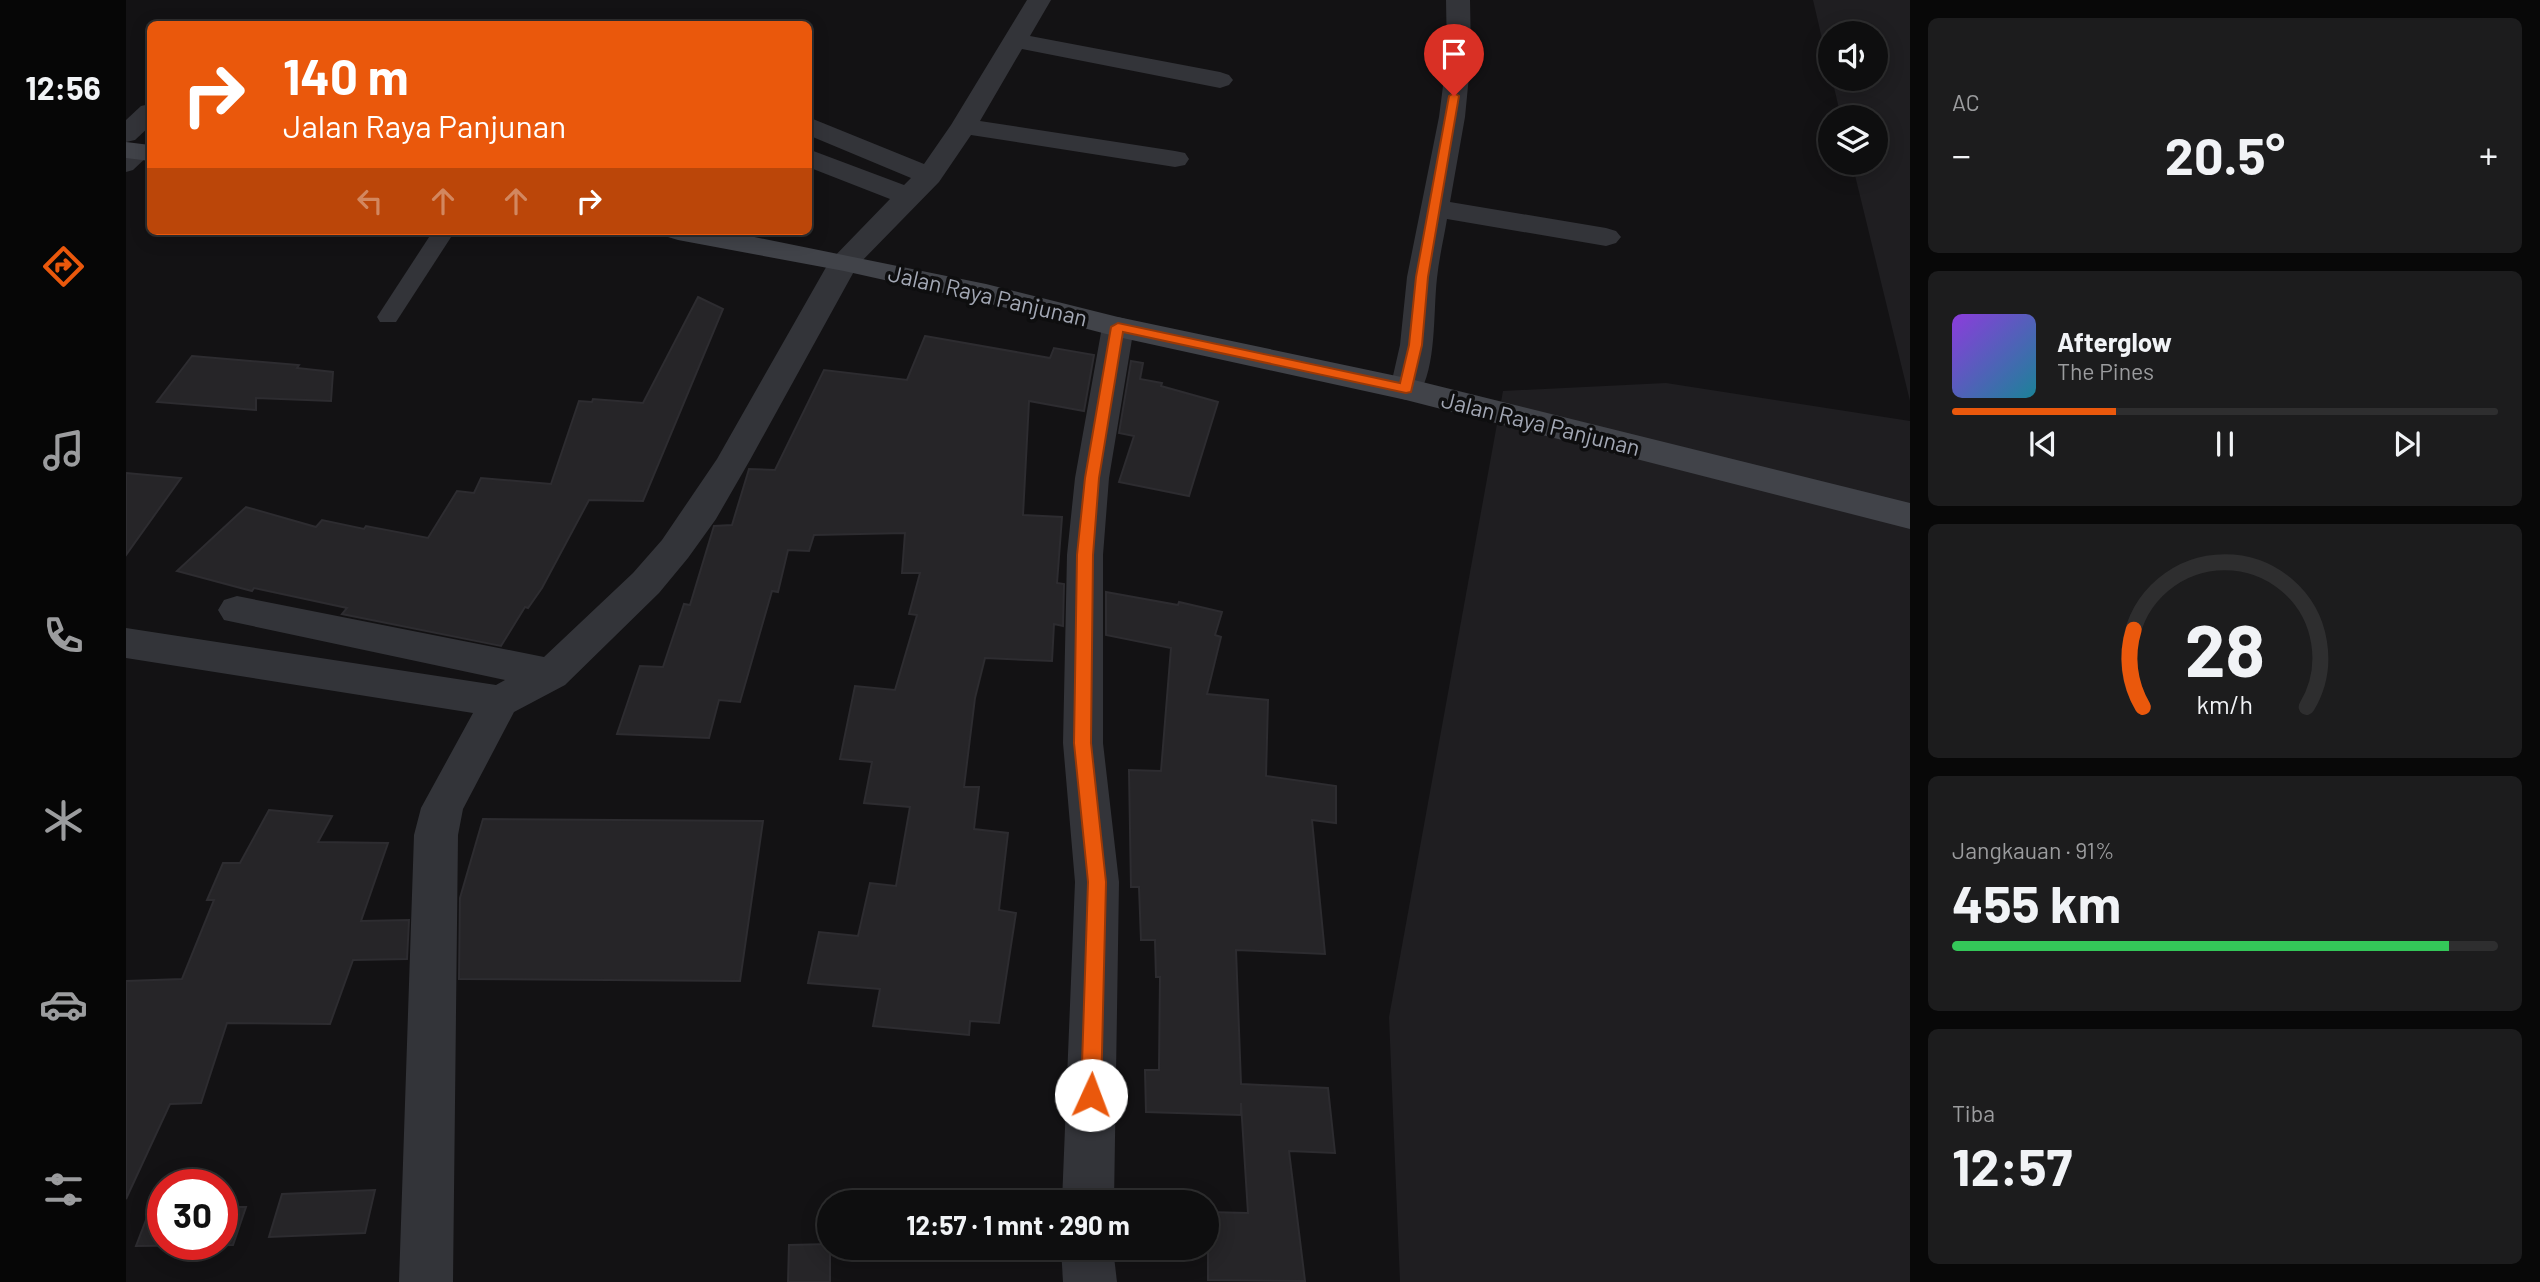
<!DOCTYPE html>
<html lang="id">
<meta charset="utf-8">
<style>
:root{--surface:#0e0e0f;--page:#1c1c1d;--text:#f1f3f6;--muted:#9b9c9e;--line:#2e2e2f;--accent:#ea580c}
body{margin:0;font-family:Barlow,sans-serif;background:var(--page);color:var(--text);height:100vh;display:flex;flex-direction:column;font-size:26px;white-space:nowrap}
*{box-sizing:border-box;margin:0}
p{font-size:23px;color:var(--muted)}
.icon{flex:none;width:38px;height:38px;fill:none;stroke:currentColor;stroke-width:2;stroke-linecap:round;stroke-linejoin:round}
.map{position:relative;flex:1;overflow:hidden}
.side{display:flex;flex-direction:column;gap:18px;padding:18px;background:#080808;width:630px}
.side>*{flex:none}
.hud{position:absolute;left:21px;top:21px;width:665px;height:214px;border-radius:10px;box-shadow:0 4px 18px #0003,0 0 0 2px var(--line);background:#ea580c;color:#fff;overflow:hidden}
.controls{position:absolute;left:1692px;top:21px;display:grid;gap:14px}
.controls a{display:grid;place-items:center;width:70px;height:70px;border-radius:50%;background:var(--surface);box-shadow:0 4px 18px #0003,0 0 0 2px var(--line);font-size:35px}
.speed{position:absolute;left:21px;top:1169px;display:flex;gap:14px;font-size:35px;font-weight:700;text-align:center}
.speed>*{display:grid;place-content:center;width:91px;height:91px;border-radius:50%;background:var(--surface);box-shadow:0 4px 18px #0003,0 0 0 2px var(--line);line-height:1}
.speed .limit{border:10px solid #d22;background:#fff;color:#111}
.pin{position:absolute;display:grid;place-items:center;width:60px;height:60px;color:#fff;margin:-72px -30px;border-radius:50% 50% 50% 0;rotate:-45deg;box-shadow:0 0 7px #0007}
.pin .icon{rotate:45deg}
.me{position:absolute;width:77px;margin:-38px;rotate:2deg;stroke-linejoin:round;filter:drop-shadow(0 0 5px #0008)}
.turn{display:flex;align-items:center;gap:24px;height:147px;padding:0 21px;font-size:32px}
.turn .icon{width:91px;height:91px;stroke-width:2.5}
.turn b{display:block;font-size:49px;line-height:60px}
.lanes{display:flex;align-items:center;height:66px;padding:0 21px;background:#0003;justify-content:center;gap:35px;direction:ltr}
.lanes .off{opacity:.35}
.big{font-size:52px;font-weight:700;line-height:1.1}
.side .card{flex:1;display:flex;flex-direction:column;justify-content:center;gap:10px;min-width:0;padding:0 24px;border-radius:10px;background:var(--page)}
.side .dial{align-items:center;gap:0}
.dial svg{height:182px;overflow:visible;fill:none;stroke:var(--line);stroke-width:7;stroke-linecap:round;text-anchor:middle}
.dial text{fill:var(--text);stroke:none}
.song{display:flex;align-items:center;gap:21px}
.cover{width:84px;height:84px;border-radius:10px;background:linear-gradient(135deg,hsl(270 70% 55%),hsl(190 70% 35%))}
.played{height:7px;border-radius:4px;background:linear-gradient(90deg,var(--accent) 30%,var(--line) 30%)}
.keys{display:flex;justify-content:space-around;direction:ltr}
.heat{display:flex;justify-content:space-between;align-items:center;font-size:38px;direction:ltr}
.charge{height:10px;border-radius:5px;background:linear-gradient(90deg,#34c759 91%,var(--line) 0)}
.trip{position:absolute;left:691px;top:1190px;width:402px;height:70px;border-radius:35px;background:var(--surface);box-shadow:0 4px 18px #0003,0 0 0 2px var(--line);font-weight:700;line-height:70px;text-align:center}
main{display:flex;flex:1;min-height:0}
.tab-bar{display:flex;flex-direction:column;width:126px;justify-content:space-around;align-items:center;background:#060606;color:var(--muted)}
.tab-bar .icon{width:49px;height:49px}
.tab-bar .on{color:var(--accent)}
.tab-bar b{font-size:32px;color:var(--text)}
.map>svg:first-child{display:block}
</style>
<main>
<nav class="tab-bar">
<b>12:56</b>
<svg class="icon on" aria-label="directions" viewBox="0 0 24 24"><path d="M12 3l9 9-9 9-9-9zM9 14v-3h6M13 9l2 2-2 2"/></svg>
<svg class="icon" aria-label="music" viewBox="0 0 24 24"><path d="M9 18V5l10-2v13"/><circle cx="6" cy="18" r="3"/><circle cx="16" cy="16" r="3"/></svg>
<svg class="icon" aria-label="phone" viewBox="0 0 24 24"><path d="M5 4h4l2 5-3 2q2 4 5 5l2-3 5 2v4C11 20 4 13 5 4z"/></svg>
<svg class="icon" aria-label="climate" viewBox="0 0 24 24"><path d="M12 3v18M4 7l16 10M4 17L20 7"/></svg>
<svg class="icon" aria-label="car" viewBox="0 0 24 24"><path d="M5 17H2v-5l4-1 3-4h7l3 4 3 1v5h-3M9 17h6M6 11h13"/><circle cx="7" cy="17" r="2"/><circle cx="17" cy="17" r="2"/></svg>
<svg class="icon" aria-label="filters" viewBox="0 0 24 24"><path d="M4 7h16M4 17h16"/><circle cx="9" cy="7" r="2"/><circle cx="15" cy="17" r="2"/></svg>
</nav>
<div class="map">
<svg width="1784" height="1282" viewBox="0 0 1784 1282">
<rect width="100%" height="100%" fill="#131214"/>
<g fill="#1f1e21">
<path d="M 1687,0 L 1784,0 L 1784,401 L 1726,163 L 1750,163 L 1750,117 L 1715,117 L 1706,79 L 1750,79 L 1750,33 L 1704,33 L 1704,73 Z"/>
<path d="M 1540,383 L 1784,421 L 1784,1282 L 1274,1282 L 1263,1017 L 1377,391 Z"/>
</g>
<g fill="#262528" stroke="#2d2c30" stroke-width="2">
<path d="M 572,297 L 597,309 L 517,501 L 463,500 L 416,588 L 402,608 L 399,607 L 375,646 L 216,614 L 221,608 L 128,588 L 126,591 L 51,571 L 120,507 L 190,527 L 196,520 L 238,529 L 240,526 L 302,538 L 331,491 L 348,493 L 355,478 L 425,484 L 453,401 L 466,402 L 467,399 L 517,403 Z"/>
<path d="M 799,336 L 924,358 L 928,348 L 968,355 L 958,411 L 903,401 L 897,515 L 936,517 L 931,583 L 938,584 L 937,626 L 928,624 L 926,661 L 859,658 L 849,698 L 838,787 L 853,787 L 848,829 L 882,833 L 873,910 L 890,913 L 873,1023 L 844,1021 L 843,1035 L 747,1026 L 754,989 L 682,983 L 693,932 L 732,936 L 744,883 L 770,886 L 784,807 L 738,803 L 746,762 L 714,759 L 729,686 L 769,690 L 791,615 L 783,614 L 794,573 L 776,573 L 779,533 L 688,535 L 683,551 L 662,550 L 652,592 L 646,591 L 614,702 L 593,700 L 583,738 L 491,734 L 514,666 L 537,667 L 558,604 L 564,605 L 588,526 L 606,525 L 623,469 L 649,470 L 698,370 L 781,380 Z"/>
<path d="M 66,356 L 173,365 L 171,368 L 207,372 L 205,401 L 130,398 L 130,410 L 31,402 Z"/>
<path d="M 1005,361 L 1017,363 L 1014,379 L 1036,383 L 1035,386 L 1092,402 L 1063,496 L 993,482 L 1008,436 L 993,433 Z"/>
<path d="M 0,473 L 55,478 L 0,555 Z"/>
<path d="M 980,592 L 1052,605 L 1053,602 L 1096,612 L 1089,635 L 1095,637 L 1081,694 L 1142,700 L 1140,776 L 1210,786 L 1210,823 L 1186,820 L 1199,954 L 1110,950 L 1115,1084 L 1202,1088 L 1209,1153 L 1163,1151 L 1179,1281 L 1082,1280 L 1082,1212 L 1122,1213 L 1115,1103 L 1115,1115 L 1020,1112 L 1019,1070 L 1033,1070 L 1034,977 L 1030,977 L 1029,940 L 1015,940 L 1013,887 L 1005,887 L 1003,770 L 1035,771 L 1045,648 L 980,635 Z"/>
<path d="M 143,810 L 206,816 L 192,842 L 262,843 L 235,921 L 283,920 L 281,959 L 227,960 L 204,1024 L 101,1023 L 75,1103 L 44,1104 L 0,1199 L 0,981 L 56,979 L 88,900 L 81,900 L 97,863 L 114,863 Z"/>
<path d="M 357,819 L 637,821 L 614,981 L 333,979 L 334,898 Z"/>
<path d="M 249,1190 L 239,1233 L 143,1237 L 156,1194 Z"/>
<path d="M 25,1207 L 37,1207 L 37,1244 L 96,1244 L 96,1207 L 120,1207 L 107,1245 L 10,1246 Z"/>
<path d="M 704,1244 L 704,1282 L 662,1282 L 663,1245 Z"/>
</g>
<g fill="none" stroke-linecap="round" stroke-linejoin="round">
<g fill="#333439" fill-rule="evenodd">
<path d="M 16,146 L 23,148 L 24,154 L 7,170 L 0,172 L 0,156 Z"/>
<path d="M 307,231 L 329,231 L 270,322 L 254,322 L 251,317 Z"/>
</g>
<g fill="#333439" fill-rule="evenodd">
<path d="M 901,0 L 925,0 L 904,36 L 1094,72 L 1103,75 L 1107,80 L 1103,85 L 1094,88 L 896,49 L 854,121 L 1049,151 L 1059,153 L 1063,159 L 1059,165 L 1049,167 L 845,135 L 813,182 L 731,266 L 624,460 L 590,519 L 562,558 L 533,593 L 439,685 L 388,712 L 337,809 L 332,835 L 327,1282 L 273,1282 L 288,835 L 295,808 L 347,713 L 0,658 L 0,628 L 370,685 L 379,680 L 98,620 L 92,610 L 98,600 L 111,596 L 418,657 L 507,573 L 536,540 L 591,459 L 703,262 L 764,199 L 682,167 L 682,149 L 778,185 L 785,178 L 682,135 L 682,117 L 798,164 L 825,125 Z"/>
<path d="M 1320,0 L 1344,0 L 1345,55 L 1339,117 L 1324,202 L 1480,228 L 1490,231 L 1495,237 L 1490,243 L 1480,246 L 1321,219 C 1318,238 1313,258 1311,278 C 1307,313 1311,367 1292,396 L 1280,400 L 1268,396 L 1264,389 L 1274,345 L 1281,277 L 1313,117 L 1321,55 Z"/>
<path d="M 24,104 L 24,126 L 9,140 L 0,142 L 0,120 L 15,106 Z"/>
<path d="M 992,317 L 1003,320 L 1008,327 L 983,478 L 977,555 L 977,743 L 993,882 L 988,1202 L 936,1202 L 949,882 L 937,743 L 941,555 L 949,478 L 976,327 L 981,320 Z"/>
<path d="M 935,1248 L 987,1248 L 991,1282 L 937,1282 Z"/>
</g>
<g fill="#414349" fill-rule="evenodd">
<path d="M 0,142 L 24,145 L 24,161 L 0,158 Z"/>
<path d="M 538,231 L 599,231 L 860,284 L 992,317 L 1280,378 L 1784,503 L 1784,529 L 1280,400 L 992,337 L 857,302 L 718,271 L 552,240 L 542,237 Z"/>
</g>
</g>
<path fill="#ea580c" stroke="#983908" stroke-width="2" d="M 1328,93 L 1333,96 L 1302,277 L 1296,345 L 1285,392 L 1280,393 L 997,332 L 973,478 L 967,555 L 965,743 L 980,882 L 975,1095 L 972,1102 L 965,1105 L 958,1102 L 955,1095 L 962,882 L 948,743 L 951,555 L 959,478 L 985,327 L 992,323 L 1274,383 L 1283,345 L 1290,277 L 1323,96 Z"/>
<g text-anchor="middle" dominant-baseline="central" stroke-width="7" stroke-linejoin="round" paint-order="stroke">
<g font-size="23" fill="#a3a8b5" stroke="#0e0e0f">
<text transform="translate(862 295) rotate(13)">Jalan Raya Panjunan</text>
<text transform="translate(1415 423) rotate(14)">Jalan Raya Panjunan</text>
</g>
</g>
</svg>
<div class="controls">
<a><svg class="icon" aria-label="sound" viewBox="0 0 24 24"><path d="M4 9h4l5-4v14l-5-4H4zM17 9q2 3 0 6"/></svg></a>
<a><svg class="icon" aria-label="layers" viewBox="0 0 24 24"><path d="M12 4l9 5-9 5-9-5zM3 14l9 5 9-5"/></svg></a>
</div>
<div class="speed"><div class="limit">30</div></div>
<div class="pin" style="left:1328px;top:96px;background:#d93025"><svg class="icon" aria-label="arrive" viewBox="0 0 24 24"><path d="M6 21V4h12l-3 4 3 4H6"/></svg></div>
<svg class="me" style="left:965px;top:1095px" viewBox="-20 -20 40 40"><circle r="19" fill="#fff"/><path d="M0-13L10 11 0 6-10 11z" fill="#ea580c"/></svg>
<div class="trip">12:57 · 1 mnt · 290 m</div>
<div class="hud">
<div class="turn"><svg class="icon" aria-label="right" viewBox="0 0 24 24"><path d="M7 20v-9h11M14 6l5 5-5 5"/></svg><div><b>140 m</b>Jalan Raya Panjunan</div></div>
<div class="lanes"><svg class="icon off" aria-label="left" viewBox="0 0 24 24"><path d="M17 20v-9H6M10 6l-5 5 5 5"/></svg><svg class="icon off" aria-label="ahead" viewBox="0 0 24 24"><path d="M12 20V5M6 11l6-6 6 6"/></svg><svg class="icon off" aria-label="ahead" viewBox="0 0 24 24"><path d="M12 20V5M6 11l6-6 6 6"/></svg><svg class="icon" aria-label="right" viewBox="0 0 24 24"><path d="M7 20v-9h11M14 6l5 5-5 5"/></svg></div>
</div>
</div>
<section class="side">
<div class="card"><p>AC</p>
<div class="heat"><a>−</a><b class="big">20.5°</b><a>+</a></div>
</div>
<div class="card">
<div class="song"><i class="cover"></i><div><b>Afterglow</b><p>The Pines</p></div></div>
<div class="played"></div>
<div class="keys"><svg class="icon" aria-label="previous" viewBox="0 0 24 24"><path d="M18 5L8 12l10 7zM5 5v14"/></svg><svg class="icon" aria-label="pause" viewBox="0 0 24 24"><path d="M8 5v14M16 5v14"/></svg><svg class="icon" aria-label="next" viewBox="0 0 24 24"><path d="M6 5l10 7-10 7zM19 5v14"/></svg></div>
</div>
<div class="card dial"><svg viewBox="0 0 100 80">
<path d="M14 69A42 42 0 1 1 86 69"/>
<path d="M14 69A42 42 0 0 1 10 35" stroke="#ea580c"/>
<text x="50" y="56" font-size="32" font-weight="700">28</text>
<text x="50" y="72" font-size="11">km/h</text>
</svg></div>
<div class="card"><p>Jangkauan · 91%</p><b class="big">455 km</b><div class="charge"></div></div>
<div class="card"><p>Tiba</p><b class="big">12:57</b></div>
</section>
</main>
